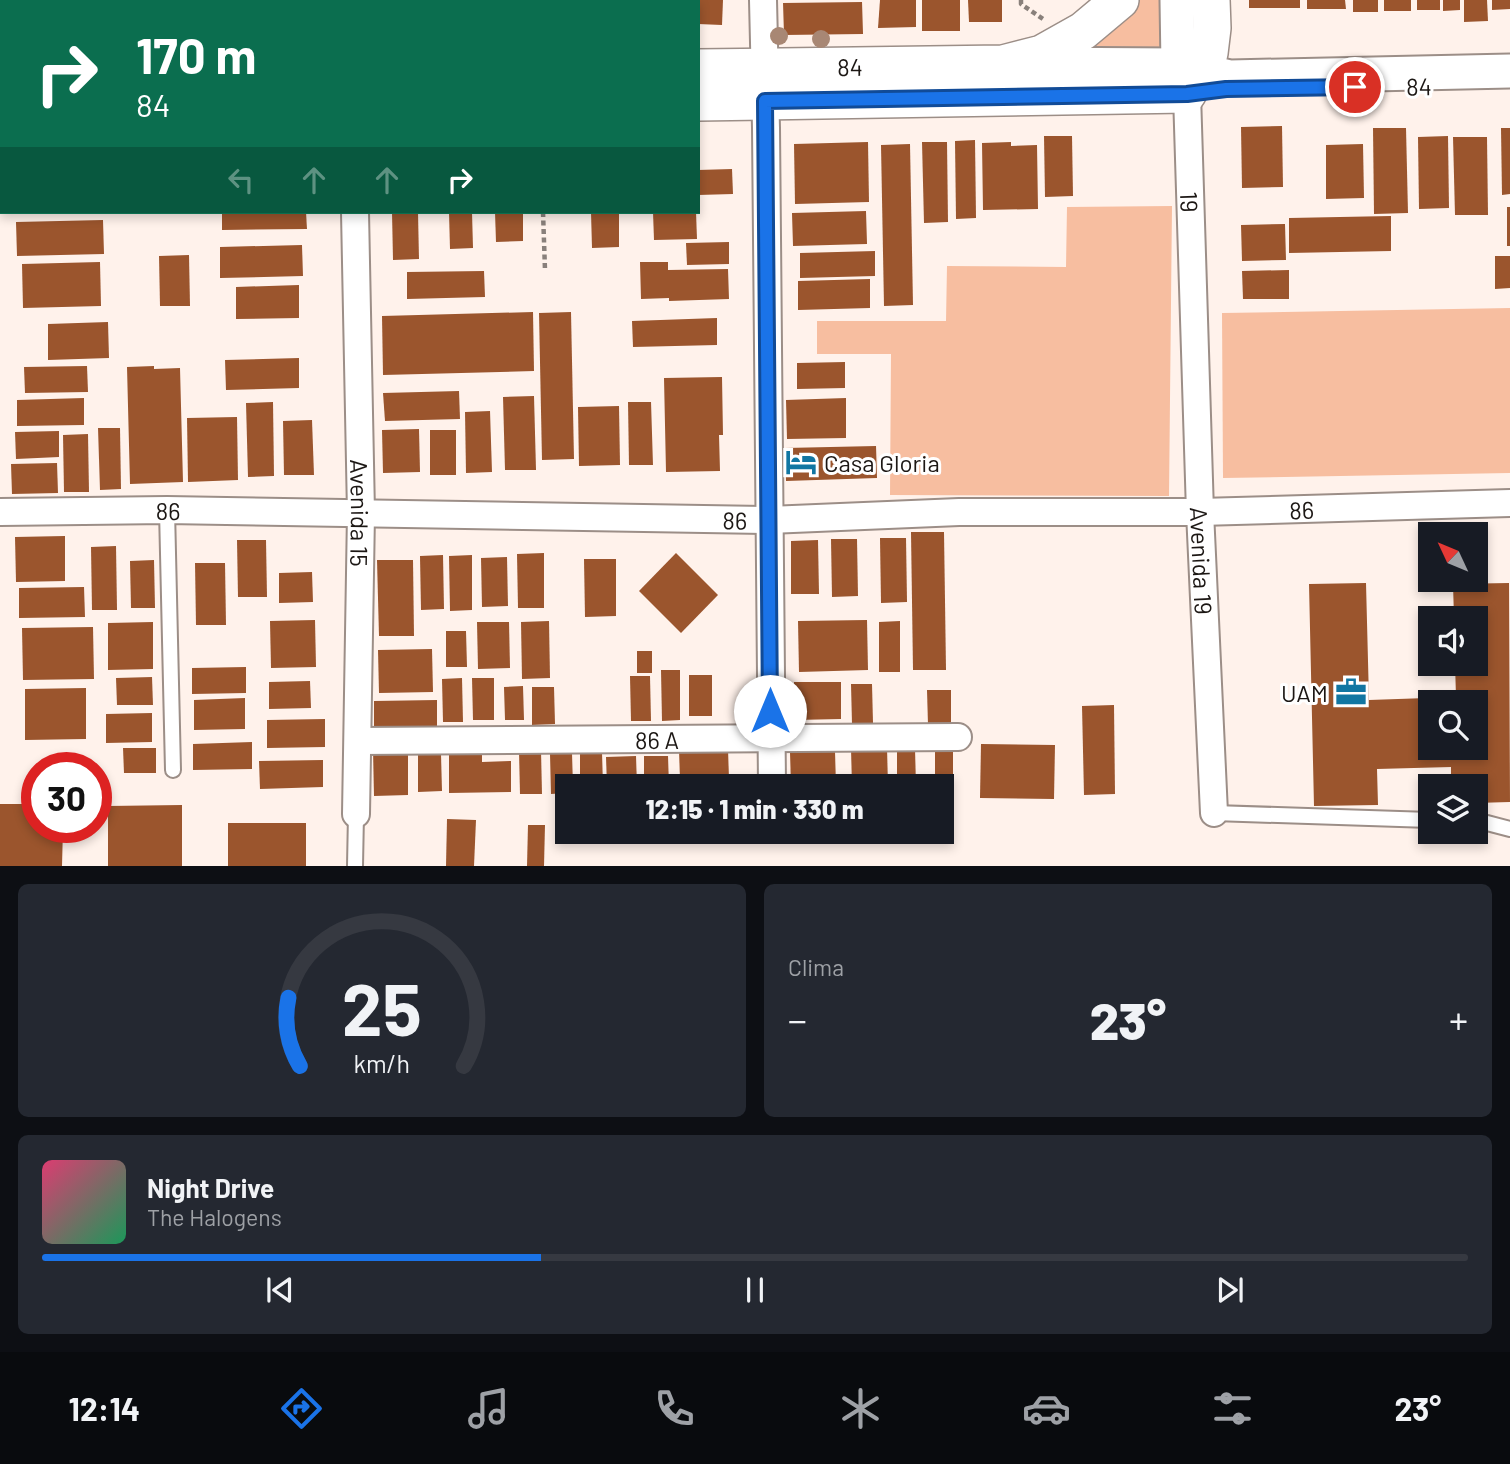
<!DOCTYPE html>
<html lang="es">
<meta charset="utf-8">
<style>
:root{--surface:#171b24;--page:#242831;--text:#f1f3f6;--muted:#9ea1a6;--line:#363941;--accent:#1a73e8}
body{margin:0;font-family:Barlow,sans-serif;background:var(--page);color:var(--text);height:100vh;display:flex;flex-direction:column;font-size:26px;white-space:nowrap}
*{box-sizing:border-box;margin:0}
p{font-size:23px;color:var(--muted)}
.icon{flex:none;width:38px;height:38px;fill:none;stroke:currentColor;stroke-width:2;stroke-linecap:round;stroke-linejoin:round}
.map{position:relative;height:866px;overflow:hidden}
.details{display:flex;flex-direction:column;gap:18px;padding:18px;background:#0d0f14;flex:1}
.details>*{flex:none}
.banner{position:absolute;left:0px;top:0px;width:700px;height:214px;box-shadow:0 4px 10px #0003;background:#0b6e4f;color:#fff;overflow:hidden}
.needle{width:46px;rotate:314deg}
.tools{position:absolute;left:1418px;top:522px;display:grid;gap:14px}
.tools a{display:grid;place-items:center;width:70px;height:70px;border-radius:0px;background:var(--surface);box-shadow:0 4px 10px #0003;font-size:35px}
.speed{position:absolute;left:21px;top:752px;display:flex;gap:14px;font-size:35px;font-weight:700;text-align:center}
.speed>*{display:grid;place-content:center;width:91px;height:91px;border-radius:50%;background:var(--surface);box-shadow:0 4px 10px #0003;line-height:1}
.speed .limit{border:10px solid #d22;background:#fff;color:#111}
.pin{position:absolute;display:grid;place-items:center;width:60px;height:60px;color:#fff;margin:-30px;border:4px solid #fff;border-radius:50%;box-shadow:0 2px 7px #0007}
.me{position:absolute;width:77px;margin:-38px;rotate:0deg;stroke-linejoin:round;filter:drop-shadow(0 0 5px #0008)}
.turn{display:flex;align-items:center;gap:24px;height:147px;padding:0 21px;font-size:32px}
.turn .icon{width:91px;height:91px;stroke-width:2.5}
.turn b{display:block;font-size:49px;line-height:60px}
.lanes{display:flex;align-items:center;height:66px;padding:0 21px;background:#0003;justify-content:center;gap:35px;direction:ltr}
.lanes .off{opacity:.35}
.big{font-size:52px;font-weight:800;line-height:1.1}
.details .card{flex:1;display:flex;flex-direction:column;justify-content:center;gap:10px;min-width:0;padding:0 24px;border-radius:10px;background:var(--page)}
.details .dial{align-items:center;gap:0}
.dial svg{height:182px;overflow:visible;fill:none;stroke:var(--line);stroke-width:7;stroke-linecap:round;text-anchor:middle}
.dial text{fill:var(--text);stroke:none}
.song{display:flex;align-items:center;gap:21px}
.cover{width:84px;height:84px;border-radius:10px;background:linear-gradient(135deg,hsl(340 70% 55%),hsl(150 70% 35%))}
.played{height:7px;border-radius:4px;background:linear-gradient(90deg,var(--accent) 35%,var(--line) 35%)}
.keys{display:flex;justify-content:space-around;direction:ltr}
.heat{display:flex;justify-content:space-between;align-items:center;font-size:38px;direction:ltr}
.details .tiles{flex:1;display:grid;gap:18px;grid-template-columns:1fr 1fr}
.card:last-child{grid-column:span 2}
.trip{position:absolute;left:555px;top:774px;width:399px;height:70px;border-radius:0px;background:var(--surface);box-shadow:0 4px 10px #0003;font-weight:800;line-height:70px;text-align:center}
.menu{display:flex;height:112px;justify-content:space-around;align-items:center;background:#090b0e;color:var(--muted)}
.menu .icon{width:49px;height:49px}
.menu .active{color:var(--accent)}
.menu b{font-size:32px;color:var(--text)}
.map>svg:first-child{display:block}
</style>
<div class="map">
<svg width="1510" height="866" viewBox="0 0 1510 866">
<rect width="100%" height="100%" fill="#fff2eb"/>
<g fill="#f7bea0">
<path d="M 1120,0 L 1177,0 L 1178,65 L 1042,54 Z"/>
<path d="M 1172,206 L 1169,496 L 890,495 L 891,354 L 817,354 L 817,321 L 946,321 L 947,266 L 1066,267 L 1067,207 Z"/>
<path d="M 1510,308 L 1510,473 L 1223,478 L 1222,313 Z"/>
</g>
<g fill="#9b552d" fill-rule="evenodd">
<path d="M 700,0 L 723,0 L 722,25 L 698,24 Z"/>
<path d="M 880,0 L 916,0 L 916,27 L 878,28 Z"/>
<rect x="922" y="0" width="38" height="31"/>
<path d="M 968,0 L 1002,0 L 1002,22 L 969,22 Z"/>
<rect x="1249" y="0" width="51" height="8"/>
<path d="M 1307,0 L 1345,0 L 1346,9 L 1307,9 Z"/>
<rect x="1353" y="0" width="25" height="12"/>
<rect x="1384" y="0" width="27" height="11"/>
<rect x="1417" y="0" width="23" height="10"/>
<path d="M 1443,0 L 1460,0 L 1460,10 L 1443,11 Z"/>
<path d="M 1464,0 L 1487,0 L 1488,21 L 1464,22 Z"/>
<path d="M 1492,0 L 1510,0 L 1510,9 L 1492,10 Z"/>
<path d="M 862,2 L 863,34 L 784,35 L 783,3 Z"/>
<path d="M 1282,126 L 1283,187 L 1242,188 L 1241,127 Z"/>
<path d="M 1373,128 L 1406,128 L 1408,213 L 1374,214 Z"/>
<path d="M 1501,128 L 1510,128 L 1510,194 L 1502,195 Z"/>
<path d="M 1044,136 L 1072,136 L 1073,196 L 1045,197 Z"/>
<path d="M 1448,136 L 1449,208 L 1419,209 L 1418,137 Z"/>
<path d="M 1453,137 L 1487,137 L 1488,215 L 1455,215 Z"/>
<path d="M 975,140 L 976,218 L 956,219 L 955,141 Z"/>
<path d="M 868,142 L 869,202 L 795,204 L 794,144 Z"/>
<path d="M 922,142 L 947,142 L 948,222 L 924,223 Z"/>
<path d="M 1011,142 L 1011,146 L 1037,145 L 1038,209 L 983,210 L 982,143 Z"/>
<path d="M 910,144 L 913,305 L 884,306 L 881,145 Z"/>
<path d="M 1363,144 L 1364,198 L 1326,199 L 1326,145 Z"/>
<path d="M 732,169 L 733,194 L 698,195 L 698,170 Z"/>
<rect x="1507" y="207" width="3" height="39"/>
<path d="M 866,211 L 867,244 L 793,246 L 792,213 Z"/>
<path d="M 222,212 L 306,212 L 307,229 L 222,230 Z"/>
<path d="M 392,212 L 418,212 L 419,259 L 393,260 Z"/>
<path d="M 449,212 L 472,212 L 473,248 L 450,249 Z"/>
<path d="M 495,212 L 523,212 L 523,241 L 496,242 Z"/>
<path d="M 591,212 L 619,212 L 619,247 L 592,248 Z"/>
<path d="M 653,212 L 696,212 L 697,239 L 654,240 Z"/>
<path d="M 1391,216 L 1391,251 L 1289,253 L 1289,218 Z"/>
<path d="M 103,220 L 104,254 L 17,256 L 16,222 Z"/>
<path d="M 1285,224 L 1286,260 L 1242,261 L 1241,225 Z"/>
<path d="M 729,242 L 729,264 L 687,265 L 686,243 Z"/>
<path d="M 302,245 L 303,276 L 220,278 L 220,247 Z"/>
<path d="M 875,251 L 875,276 L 800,278 L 800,253 Z"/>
<path d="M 189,255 L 190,306 L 160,306 L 159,256 Z"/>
<path d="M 1495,256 L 1510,256 L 1510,288 L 1495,289 Z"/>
<path d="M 100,262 L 101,306 L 23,308 L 22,264 Z"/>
<path d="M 640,262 L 668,262 L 668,270 L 728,269 L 729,299 L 669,301 L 669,298 L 641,299 Z"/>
<path d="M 1289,270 L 1289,299 L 1243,299 L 1242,271 Z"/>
<path d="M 484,271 L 485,297 L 407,299 L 407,272 Z"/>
<path d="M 870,279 L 870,308 L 798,310 L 798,281 Z"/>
<path d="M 299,285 L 299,318 L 236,319 L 236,287 Z"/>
<path d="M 533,312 L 534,371 L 383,375 L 382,316 Z"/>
<path d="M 571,312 L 574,459 L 542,460 L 539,313 Z"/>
<path d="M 717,318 L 717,345 L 633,347 L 632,321 Z"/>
<path d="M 108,322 L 109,358 L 48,360 L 48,324 Z"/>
<path d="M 299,358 L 299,388 L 226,390 L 225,360 Z"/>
<path d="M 845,362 L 845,388 L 797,389 L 797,363 Z"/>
<path d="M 87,366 L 88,392 L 25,393 L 24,367 Z"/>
<path d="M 154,366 L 154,369 L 180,368 L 183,482 L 130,484 L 127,367 Z"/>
<path d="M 722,377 L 723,435 L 719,435 L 720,471 L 666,472 L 664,378 Z"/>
<path d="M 459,391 L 460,419 L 385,421 L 383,393 Z"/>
<path d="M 534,396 L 536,470 L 505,470 L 503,397 Z"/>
<path d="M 84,398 L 84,425 L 17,426 L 17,400 Z"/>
<path d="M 846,398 L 846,438 L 787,439 L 786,400 Z"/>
<path d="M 273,402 L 274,476 L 248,477 L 246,403 Z"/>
<path d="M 628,402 L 651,402 L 653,465 L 629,465 Z"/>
<path d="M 619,406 L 620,465 L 579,466 L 578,407 Z"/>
<path d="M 490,411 L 492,472 L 466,473 L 465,412 Z"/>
<path d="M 237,417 L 238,480 L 188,482 L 187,418 Z"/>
<path d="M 312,420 L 314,475 L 284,475 L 283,421 Z"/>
<path d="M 98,428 L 120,428 L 121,489 L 100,490 Z"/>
<path d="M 419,429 L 420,472 L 383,473 L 382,430 Z"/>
<rect x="430" y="430" width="26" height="45"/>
<path d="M 59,431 L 59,457 L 16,459 L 15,432 Z"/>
<path d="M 88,434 L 89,492 L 64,492 L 63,435 Z"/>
<path d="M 876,446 L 877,478 L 786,481 L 785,448 Z"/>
<path d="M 57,463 L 58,493 L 12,494 L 11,464 Z"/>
<path d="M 911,532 L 944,532 L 946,670 L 913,670 Z"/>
<path d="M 65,536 L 65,581 L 16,582 L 15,537 Z"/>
<path d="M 880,538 L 906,538 L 907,602 L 881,603 Z"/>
<path d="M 831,539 L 857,539 L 858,596 L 832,597 Z"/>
<path d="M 237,540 L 266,540 L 267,597 L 238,597 Z"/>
<path d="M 818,540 L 819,594 L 791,594 L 791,541 Z"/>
<path d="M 116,546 L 117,610 L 92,610 L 91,547 Z"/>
<path d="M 544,553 L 544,608 L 518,608 L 517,554 Z"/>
<path d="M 676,553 L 718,595 L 681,633 L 639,591 Z"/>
<path d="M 443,555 L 444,609 L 421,610 L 420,556 Z"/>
<path d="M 472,555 L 472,610 L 450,611 L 449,556 Z"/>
<path d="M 507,557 L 508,606 L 482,607 L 481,558 Z"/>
<path d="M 584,559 L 616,559 L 616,616 L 585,617 Z"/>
<path d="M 154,560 L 155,608 L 131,608 L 130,561 Z"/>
<path d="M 377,560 L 413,560 L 414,636 L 379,636 Z"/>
<path d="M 195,563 L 225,563 L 226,625 L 196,625 Z"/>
<path d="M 312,572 L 313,602 L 279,603 L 279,573 Z"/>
<path d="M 1366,583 L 1369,700 L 1456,697 L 1455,663 L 1475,663 L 1475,618 L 1454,618 L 1453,584 L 1509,583 L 1510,802 L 1475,803 L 1475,786 L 1451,786 L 1451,767 L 1377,769 L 1378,805 L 1314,806 L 1309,584 ZM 1430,702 L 1475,702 L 1475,747 L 1430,747 Z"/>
<path d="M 84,587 L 85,617 L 19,618 L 19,588 Z"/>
<path d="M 315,620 L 316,667 L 271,668 L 270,621 Z"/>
<path d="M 867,620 L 868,670 L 799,672 L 798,621 Z"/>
<path d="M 549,621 L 550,678 L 522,679 L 521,622 Z"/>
<path d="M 900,621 L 900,672 L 879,672 L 879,622 Z"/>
<path d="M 153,622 L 153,669 L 108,670 L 108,623 Z"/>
<path d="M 477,622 L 509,622 L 510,668 L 478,669 Z"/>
<path d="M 93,627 L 94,679 L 23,680 L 22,628 Z"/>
<path d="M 446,631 L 466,631 L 467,667 L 446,667 Z"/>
<path d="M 432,649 L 433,692 L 379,693 L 378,650 Z"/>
<rect x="637" y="651" width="15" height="22"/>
<path d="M 246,667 L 246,693 L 192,694 L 192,668 Z"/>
<path d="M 661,670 L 680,670 L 680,720 L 662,721 Z"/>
<rect x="689" y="675" width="23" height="41"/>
<path d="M 630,676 L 650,676 L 651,721 L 631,721 Z"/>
<path d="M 152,677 L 153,705 L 117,705 L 116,678 Z"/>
<path d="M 462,678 L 463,722 L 443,722 L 442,679 Z"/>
<path d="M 472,678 L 494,678 L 494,720 L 473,720 Z"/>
<path d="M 310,681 L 311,708 L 269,709 L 269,682 Z"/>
<path d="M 794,682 L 841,682 L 841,719 L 795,720 Z"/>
<path d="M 851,684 L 872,684 L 873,723 L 852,724 Z"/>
<path d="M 523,686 L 524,720 L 505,720 L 504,687 Z"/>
<path d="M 532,687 L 554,687 L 555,724 L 532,725 Z"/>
<path d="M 86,688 L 86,739 L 25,740 L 25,689 Z"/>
<path d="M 927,690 L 951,690 L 951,724 L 928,725 Z"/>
<path d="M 245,698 L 245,729 L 194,730 L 194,700 Z"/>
<path d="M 437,700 L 437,729 L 374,730 L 374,701 Z"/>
<path d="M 1114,705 L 1115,794 L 1084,795 L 1082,706 Z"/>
<path d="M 152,713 L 152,742 L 106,743 L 106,714 Z"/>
<path d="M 325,719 L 325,747 L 267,748 L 267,720 Z"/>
<path d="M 252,742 L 252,769 L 193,770 L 193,744 Z"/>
<path d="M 981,744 L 1055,745 L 1054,799 L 980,798 Z"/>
<path d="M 953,746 L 953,791 L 942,792 L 942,786 L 935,786 L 935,747 Z"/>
<path d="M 887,747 L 888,786 L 852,786 L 851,748 Z"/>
<path d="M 123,748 L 156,748 L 156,773 L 124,773 Z"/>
<path d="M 897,748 L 915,748 L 916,786 L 897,786 Z"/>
<path d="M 373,749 L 408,749 L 408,795 L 374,796 Z"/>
<path d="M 728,749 L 729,779 L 680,779 L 679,750 Z"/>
<path d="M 541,750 L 542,794 L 520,794 L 519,751 Z"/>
<path d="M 835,751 L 836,786 L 791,786 L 790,752 Z"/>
<path d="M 602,752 L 603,786 L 580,786 L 580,753 Z"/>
<path d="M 572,753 L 573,786 L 567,786 L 567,793 L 551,794 L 550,754 Z"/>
<path d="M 441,754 L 442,791 L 418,792 L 418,755 Z"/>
<path d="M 482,754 L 482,762 L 511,761 L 511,792 L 449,793 L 449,755 Z"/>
<path d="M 636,756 L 637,786 L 607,786 L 606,757 Z"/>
<path d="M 644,756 L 668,756 L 669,786 L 644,786 Z"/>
<path d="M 323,760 L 323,787 L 260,789 L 259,761 Z"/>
<path d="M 0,804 L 37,804 L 37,828 L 63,828 L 62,866 L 0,866 Z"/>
<path d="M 182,805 L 182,866 L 108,866 L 108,806 Z"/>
<path d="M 447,819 L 476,820 L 474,866 L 446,866 Z"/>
<rect x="228" y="823" width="78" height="43"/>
<path d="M 528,825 L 545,825 L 544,866 L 527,866 Z"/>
</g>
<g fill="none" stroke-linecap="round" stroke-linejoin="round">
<defs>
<g id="service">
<path d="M 0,33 L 2,33"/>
<path d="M 167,510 L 173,770"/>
<path d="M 1214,813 L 1430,820"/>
<path d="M 1475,822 L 1487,823 L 1510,829"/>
<path d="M 355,866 L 356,814"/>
</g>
<g id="minor">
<path d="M 350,0 L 350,2"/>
<path d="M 763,0 L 766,128 L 772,785"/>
<path id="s1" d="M 1187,94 L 1200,512 L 1214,813"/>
<path id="s2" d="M 355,212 L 361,513 L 356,814"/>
<path id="s3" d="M 0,512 L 167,510 L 769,520 L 959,512 L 1200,512 L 1510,503"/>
<path id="s4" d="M 358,741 L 958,737"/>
</g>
<g id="tertiary">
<path d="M 1177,0 L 1178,65 L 1185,86"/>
<path d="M 1016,64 L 1178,65 L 1230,77 L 1510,71"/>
</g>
<g id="secondary">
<path id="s5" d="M 698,68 L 1003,64 L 1042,54 L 1083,31 L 1120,0"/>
<path d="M 0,73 L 2,73"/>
<path d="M 698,102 L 1187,94 L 1209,53 L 1212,28 L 1211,0"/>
<path d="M 0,109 L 2,109"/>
</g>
</defs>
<use href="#service" stroke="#9c8e87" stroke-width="18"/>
<use href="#minor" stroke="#9c8e87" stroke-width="30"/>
<use href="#tertiary" stroke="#9c8e87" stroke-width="37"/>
<use href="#secondary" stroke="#9c8e87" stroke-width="40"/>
<g stroke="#89807b" stroke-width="4.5" stroke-dasharray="5 3.5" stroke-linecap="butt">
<path d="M 1021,0 L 1021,4 L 1043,19"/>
<path d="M 543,212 L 545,270"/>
</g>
<use href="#service" stroke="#fff" stroke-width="14"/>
<use href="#minor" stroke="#fff" stroke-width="26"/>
<use href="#tertiary" stroke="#fff" stroke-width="33"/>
<use href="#secondary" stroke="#fff" stroke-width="37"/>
</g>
<g fill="#a88774">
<circle cx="779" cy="36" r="9"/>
<circle cx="821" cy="39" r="9"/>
</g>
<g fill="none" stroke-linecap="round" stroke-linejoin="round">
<defs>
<path id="route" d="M 770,711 L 765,101 L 1187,94 L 1226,89 L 1355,87"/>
</defs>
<use href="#route" stroke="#114b97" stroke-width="18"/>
<use href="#route" stroke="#1a73e8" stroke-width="12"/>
</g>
<defs>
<symbol id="hotel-bare" viewBox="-9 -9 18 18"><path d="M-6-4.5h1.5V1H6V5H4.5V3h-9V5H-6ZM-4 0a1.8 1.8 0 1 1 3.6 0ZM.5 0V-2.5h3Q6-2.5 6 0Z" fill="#1176a2" stroke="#fff" stroke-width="2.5" paint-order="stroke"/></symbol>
<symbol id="office-bare" viewBox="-9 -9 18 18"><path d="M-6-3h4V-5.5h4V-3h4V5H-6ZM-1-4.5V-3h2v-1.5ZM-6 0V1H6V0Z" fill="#1176a2" stroke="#fff" stroke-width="2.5" paint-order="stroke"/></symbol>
</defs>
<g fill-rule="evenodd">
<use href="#hotel-bare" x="779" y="440" width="44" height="44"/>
<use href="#office-bare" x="1329" y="670" width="44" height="44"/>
</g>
<g text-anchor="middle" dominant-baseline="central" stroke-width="6" stroke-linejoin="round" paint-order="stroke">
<g font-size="24" fill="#1c1714" stroke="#fff">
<text stroke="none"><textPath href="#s5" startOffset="152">84</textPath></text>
<text transform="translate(1419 86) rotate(-1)">84</text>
<text stroke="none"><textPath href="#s1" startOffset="108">19</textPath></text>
<text stroke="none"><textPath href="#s3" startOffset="1302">86</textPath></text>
<text stroke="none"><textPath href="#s3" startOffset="168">86</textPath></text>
<text stroke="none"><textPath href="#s2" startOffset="301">Avenida 15</textPath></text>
<text stroke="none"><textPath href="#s3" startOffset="735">86</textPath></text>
<text stroke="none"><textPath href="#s1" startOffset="467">Avenida 19</textPath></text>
<text stroke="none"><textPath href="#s4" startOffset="299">86 A</textPath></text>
</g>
<g font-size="24" fill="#1c1714" stroke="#fff" text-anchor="start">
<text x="824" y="462">Casa Gloria</text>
<text x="1328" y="692" text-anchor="end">UAM</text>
</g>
</g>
</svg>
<div class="tools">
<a><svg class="needle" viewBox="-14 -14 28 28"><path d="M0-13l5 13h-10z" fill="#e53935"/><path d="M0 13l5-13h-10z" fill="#9ea1a6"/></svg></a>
<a><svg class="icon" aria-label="sound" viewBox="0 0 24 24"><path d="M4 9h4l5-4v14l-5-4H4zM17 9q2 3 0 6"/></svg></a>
<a><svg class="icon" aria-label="search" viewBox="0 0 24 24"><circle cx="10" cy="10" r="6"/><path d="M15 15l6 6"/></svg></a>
<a><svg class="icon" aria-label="layers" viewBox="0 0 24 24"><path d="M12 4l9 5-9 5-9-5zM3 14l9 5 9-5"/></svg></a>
</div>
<div class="speed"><div class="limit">30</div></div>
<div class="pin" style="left:1355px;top:87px;background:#d93025"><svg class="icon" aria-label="arrive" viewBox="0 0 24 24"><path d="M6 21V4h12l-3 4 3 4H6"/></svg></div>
<svg class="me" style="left:770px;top:711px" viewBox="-20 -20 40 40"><circle r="19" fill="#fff"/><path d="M0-13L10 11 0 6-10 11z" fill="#1a73e8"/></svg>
<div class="trip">12:15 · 1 min · 330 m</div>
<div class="banner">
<div class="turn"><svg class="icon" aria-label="right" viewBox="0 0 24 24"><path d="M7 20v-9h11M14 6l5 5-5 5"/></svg><div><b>170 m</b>84</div></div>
<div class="lanes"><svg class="icon off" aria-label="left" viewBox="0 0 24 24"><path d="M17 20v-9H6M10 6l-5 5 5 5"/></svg><svg class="icon off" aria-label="ahead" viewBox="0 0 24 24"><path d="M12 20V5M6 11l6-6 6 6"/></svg><svg class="icon off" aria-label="ahead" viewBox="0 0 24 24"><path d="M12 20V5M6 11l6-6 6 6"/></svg><svg class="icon" aria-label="right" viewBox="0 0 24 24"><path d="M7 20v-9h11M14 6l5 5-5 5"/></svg></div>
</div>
</div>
<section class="details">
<div class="tiles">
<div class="card dial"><svg viewBox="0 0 100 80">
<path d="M14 69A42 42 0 1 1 86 69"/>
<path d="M14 69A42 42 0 0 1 9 39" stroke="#1a73e8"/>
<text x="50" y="56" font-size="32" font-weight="700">25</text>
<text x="50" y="72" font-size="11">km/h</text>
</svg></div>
<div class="card"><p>Clima</p>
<div class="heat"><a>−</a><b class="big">23°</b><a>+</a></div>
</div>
<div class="card">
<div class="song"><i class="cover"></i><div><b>Night Drive</b><p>The Halogens</p></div></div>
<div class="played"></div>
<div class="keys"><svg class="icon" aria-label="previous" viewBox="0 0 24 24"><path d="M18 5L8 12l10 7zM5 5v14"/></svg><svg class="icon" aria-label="pause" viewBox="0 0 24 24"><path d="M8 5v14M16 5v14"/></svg><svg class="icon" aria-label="next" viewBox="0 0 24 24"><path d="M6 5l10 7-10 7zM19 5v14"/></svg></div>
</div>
</div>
</section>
<nav class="menu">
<b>12:14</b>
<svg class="icon active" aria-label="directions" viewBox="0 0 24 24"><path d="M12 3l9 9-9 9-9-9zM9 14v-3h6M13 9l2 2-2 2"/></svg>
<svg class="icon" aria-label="music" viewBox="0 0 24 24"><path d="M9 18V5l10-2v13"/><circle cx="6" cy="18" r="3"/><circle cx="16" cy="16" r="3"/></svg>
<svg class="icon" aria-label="phone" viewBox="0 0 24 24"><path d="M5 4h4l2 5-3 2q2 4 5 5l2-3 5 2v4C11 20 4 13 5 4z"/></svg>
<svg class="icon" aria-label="climate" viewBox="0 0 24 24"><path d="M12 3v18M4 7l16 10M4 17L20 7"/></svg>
<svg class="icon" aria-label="car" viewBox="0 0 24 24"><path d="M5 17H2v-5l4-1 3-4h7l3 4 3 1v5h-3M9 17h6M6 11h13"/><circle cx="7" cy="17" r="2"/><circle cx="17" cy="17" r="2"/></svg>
<svg class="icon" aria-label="filters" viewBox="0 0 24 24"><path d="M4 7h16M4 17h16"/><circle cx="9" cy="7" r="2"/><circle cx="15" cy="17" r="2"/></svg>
<b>23°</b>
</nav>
